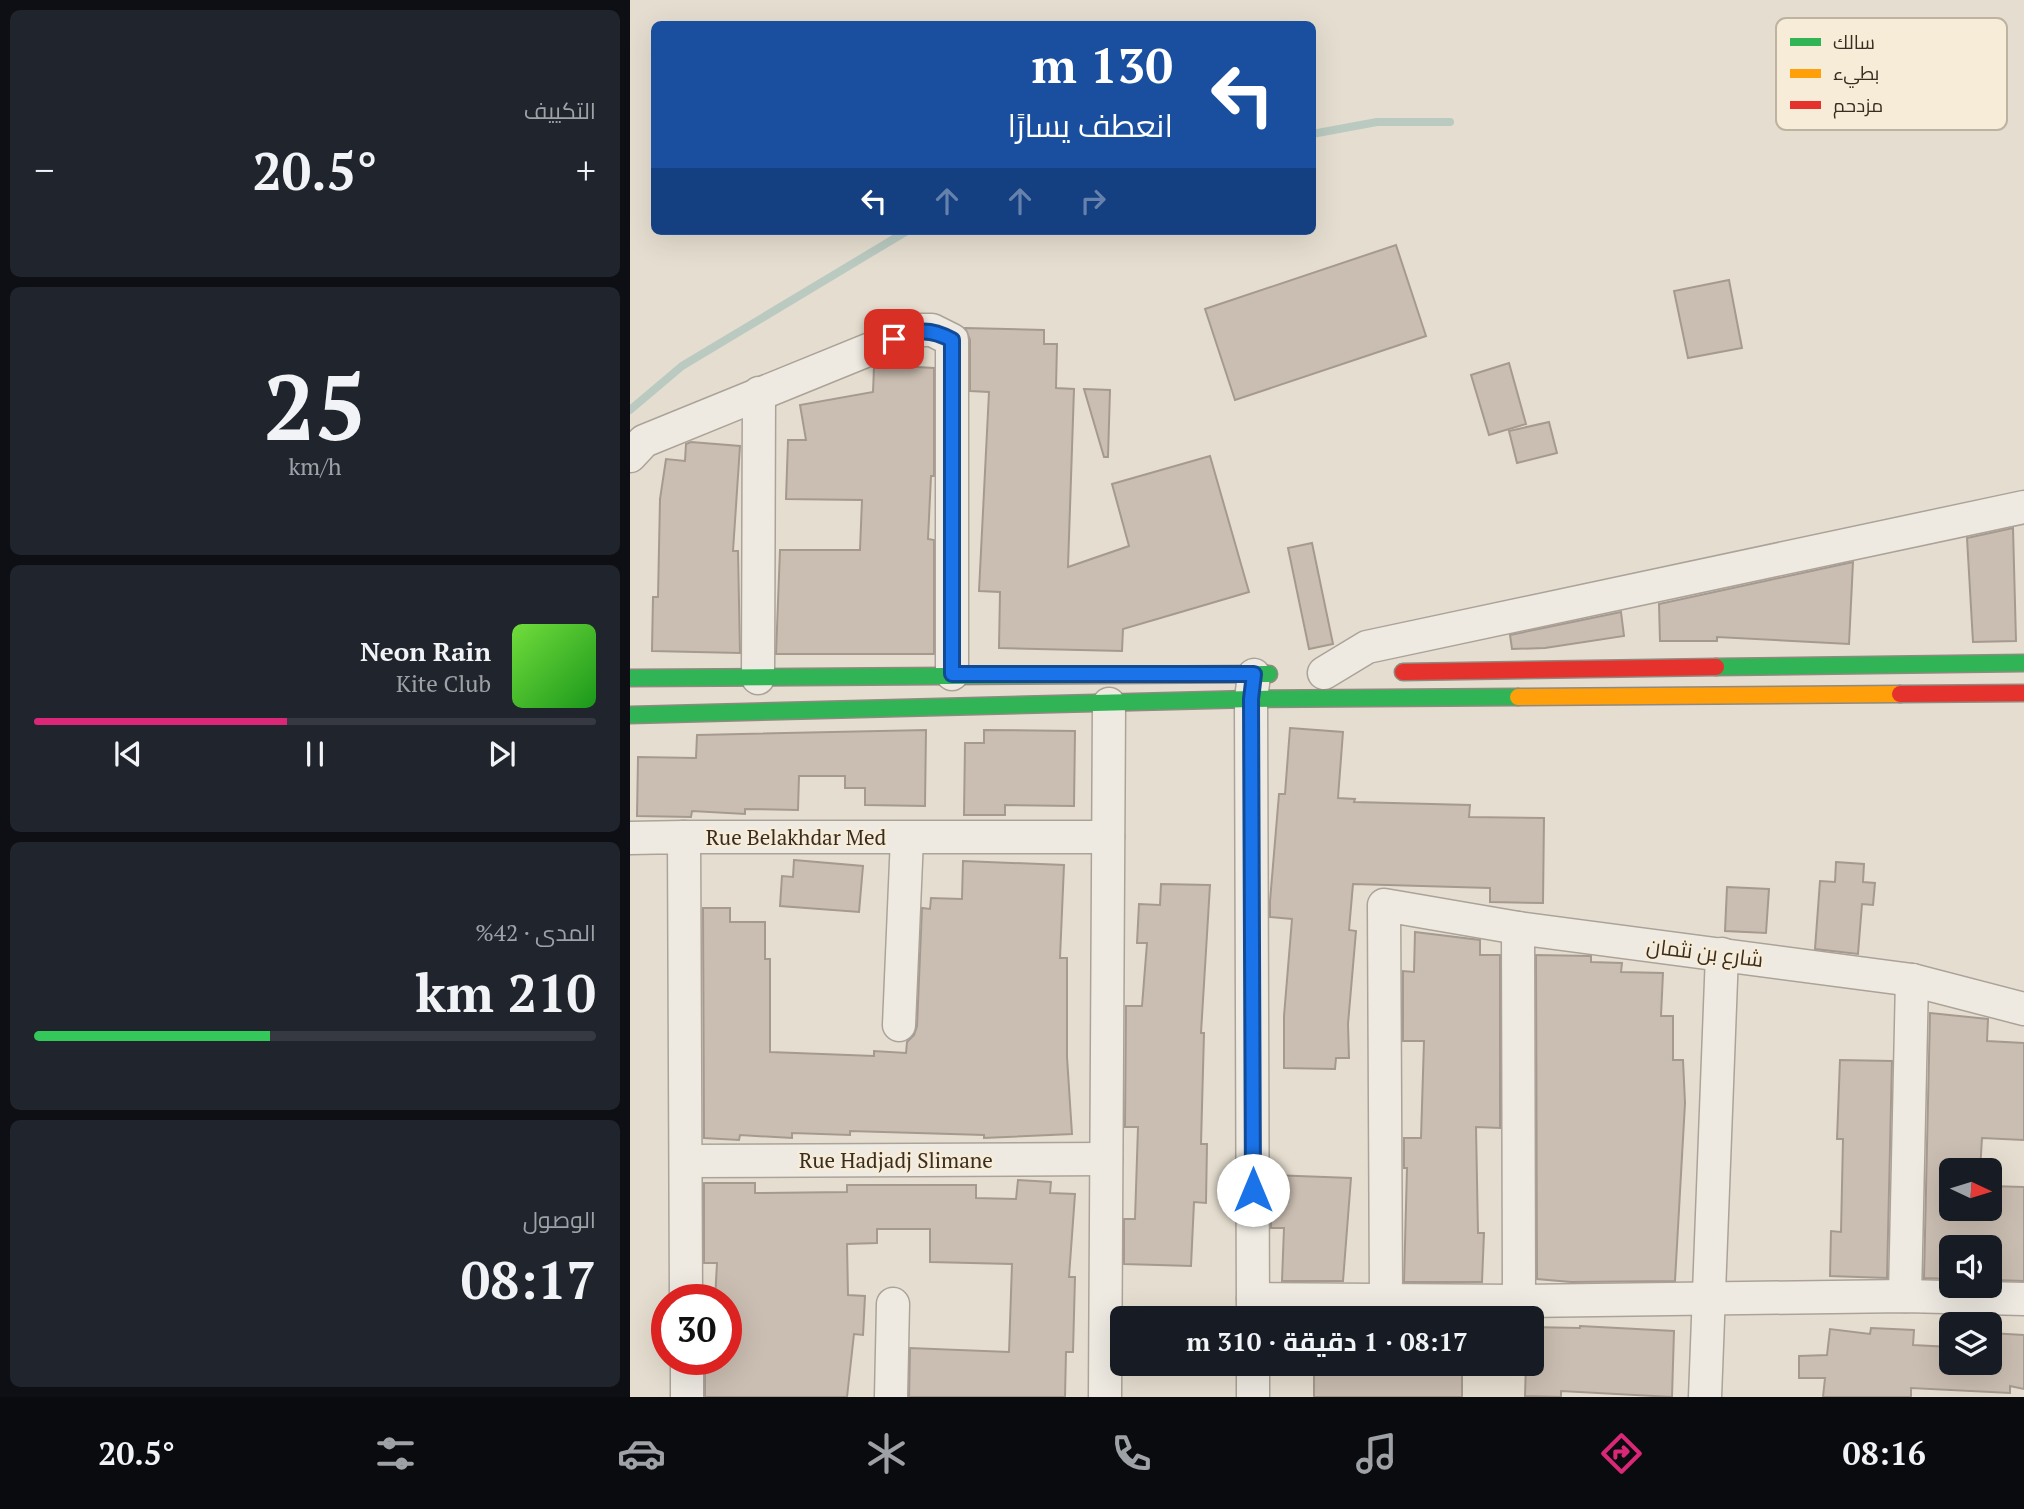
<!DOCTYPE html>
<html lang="ar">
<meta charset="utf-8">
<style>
:root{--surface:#171b24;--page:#20242c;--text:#f1f3f6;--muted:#9ea1a6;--line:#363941;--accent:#db2777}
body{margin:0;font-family:"PT Serif",Cairo,serif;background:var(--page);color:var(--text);direction:rtl;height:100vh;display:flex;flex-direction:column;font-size:26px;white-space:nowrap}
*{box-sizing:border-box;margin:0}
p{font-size:23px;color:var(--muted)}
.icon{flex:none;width:38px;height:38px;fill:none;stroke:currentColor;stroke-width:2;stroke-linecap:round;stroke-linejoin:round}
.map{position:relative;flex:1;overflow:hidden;direction:ltr}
.side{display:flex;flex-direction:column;gap:10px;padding:10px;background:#0d0f14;width:630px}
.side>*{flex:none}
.guide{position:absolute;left:21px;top:21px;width:665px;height:214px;border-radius:10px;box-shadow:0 7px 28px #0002;direction:rtl;background:#1a4fa0;color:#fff;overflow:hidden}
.needle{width:46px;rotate:94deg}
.buttons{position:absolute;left:1309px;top:1158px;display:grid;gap:14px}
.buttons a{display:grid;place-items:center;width:63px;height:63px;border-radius:10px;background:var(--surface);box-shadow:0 7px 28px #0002;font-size:35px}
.speed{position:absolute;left:21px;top:1284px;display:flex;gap:14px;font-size:35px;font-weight:700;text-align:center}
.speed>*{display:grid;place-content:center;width:91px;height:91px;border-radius:50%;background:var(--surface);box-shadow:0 7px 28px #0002;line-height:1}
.speed .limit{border:10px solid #d22;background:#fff;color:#111}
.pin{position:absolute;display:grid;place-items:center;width:60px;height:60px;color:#fff;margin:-30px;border-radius:14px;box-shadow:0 4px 10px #0006}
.me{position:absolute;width:77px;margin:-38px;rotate:0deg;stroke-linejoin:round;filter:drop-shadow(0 0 5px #0008)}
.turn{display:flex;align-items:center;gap:24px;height:147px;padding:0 28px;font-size:32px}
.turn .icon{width:91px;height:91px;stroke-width:2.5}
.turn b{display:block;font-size:49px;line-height:60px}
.lanes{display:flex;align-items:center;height:66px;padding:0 28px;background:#0003;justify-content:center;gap:35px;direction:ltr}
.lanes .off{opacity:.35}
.big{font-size:52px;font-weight:700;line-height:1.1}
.side .card{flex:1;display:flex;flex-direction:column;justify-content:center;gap:10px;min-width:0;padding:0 24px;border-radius:10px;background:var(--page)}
.side .dial{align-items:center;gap:0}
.dial b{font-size:91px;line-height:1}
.song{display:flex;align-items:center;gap:21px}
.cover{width:84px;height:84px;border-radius:10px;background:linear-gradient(135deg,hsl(100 70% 55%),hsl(120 70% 35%))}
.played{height:7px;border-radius:4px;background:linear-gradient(90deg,var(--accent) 45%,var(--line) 45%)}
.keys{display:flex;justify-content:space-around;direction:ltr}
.heat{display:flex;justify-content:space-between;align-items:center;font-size:38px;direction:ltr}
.charge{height:10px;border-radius:5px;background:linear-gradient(90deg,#34c759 42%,var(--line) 0)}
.trip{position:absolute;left:480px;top:1306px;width:434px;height:70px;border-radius:10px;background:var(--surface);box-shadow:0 7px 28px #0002;font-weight:700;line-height:70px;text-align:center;direction:rtl}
.tab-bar{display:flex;height:112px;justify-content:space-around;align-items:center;background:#090b0e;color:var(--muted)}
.tab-bar .icon{width:49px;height:49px}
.tab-bar .active{color:var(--accent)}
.tab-bar b{font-size:32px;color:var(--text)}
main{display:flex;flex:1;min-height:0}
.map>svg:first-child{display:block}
</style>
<main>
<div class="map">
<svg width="1394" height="1397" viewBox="0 0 1394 1397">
<rect width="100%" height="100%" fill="#e5ded0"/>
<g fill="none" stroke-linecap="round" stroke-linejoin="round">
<g stroke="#bacac1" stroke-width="8">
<path d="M 682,134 L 747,122 L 820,122"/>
<path d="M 0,410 L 52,366 L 277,231"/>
</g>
</g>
<g fill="#cabdb1" stroke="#a69a8f" stroke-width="2">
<path d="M 766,245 L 796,336 L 605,400 L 575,309 Z"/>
<path d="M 1099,280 L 1112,348 L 1058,358 L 1044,291 Z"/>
<path d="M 335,328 L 414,330 L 414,344 L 427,344 L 426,388 L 444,389 L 438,567 L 499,546 L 482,484 L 580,456 L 619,592 L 493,629 L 492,651 L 369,648 L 370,592 L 349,591 L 359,392 L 340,391 L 340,340 Z"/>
<path d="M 879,363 L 896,424 L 859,435 L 841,375 Z"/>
<path d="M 250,365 L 304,368 L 304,476 L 301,476 L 298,539 L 304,540 L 304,654 L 146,654 L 150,550 L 230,550 L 232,500 L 156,499 L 158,440 L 176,440 L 170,405 L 243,392 L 244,367 Z"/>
<path d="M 454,389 L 480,390 L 478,457 L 474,457 Z"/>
<path d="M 919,422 L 927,453 L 887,463 L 879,431 Z"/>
<path d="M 61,442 L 110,446 L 103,551 L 108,551 L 110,653 L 22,651 L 23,597 L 28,597 L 30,499 L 36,459 L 55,461 L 56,444 Z"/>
<path d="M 1383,528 L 1386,641 L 1343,642 L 1337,538 Z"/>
<path d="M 682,543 L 703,644 L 679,649 L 658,548 Z"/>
<path d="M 1223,562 L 1219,644 L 1087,637 L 1087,641 L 1030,641 L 1029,604 Z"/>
<path d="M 991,612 L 994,636 L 915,648 L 882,649 L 880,635 Z"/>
<path d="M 660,728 L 713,732 L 708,798 L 725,799 L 724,802 L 840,805 L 839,817 L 914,818 L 913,903 L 860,902 L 860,888 L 723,884 L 719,930 L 726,931 L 718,1024 L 719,1058 L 706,1058 L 705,1069 L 654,1068 L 654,1016 L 662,919 L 640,917 L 640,901 L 649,794 L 655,794 Z"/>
<path d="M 296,730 L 295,806 L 235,805 L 235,788 L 215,788 L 215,776 L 169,776 L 168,810 L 115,809 L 115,814 L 62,811 L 61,817 L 7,816 L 8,757 L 66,758 L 67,735 Z"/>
<path d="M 354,730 L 445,731 L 444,806 L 375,805 L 375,815 L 334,815 L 335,743 L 354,743 Z"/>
<path d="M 164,860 L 233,866 L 229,912 L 150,906 L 152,876 L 163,877 Z"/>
<path d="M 333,861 L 434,865 L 430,958 L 437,958 L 437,1057 L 442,1134 L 354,1138 L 354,1135 L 220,1131 L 220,1135 L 162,1133 L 162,1138 L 110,1135 L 109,1140 L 74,1138 L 73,908 L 100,908 L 100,922 L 135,922 L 135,959 L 140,959 L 140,1052 L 244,1056 L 244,1051 L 276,1053 L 277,1042 L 284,1035 L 287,1026 L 292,908 L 300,909 L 301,898 L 332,899 Z"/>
<path d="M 1206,862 L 1234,864 L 1233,882 L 1245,883 L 1243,905 L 1232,904 L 1228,954 L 1185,949 L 1190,881 L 1205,882 Z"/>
<path d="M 531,884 L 580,885 L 571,1033 L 574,1033 L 571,1144 L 577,1144 L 576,1203 L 564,1202 L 561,1266 L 494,1264 L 494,1219 L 505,1219 L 508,1127 L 495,1127 L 496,1006 L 512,1006 L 517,943 L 507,943 L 509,904 L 530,905 Z"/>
<path d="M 1097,887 L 1139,889 L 1136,933 L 1095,931 Z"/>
<path d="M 785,932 L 850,940 L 850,955 L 870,955 L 870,1128 L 846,1127 L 848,1233 L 854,1233 L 852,1282 L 774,1282 L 777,1168 L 774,1168 L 774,1138 L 791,1138 L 794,1041 L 773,1041 L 773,971 L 784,972 Z"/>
<path d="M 906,955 L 961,956 L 961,962 L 992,963 L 991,972 L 1033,973 L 1031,1016 L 1043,1016 L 1043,1060 L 1053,1060 L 1055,1103 L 1045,1281 L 941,1282 L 907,1279 Z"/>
<path d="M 1300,1013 L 1358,1019 L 1357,1041 L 1394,1043 L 1394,1140 L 1352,1138 L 1350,1171 L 1321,1171 L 1321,1209 L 1360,1209 L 1360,1186 L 1394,1187 L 1394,1281 L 1366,1280 L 1367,1248 L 1321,1248 L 1321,1279 L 1294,1278 Z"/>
<path d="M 1210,1060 L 1262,1061 L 1257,1278 L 1200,1276 L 1201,1231 L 1211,1232 L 1213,1139 L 1207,1139 Z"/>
<path d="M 641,1175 L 721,1178 L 713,1281 L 652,1281 L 654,1228 L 641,1228 Z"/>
<path d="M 388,1180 L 421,1182 L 420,1193 L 445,1194 L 439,1277 L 445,1277 L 443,1352 L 436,1352 L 435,1397 L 279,1397 L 280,1348 L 379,1352 L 382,1264 L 300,1262 L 300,1229 L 247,1229 L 247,1243 L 217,1244 L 218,1295 L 235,1296 L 233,1335 L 224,1334 L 217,1397 L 75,1397 L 75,1360 L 96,1360 L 96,1300 L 85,1300 L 87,1263 L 74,1263 L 74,1183 L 125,1183 L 125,1193 L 217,1192 L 217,1185 L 346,1185 L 346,1198 L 386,1199 Z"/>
<path d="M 950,1326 L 1044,1331 L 1042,1397 L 931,1391 L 931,1397 L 895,1396 L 896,1363 L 901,1363 L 901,1327 L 950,1328 Z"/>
<path d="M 1241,1328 L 1284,1330 L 1283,1345 L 1321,1347 L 1321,1363 L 1360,1363 L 1360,1333 L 1394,1335 L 1394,1389 L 1380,1386 L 1380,1393 L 1281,1388 L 1281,1397 L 1193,1397 L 1195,1378 L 1169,1378 L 1169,1356 L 1197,1355 L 1200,1329 L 1240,1334 Z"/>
<rect x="684" y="1363" width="148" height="34"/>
</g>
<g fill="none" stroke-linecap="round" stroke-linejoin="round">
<defs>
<g id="street">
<path d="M 0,456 L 14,441 L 287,330 L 302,330 L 322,340 L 322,674"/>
<path d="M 694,673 L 737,647 L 1394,507"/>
<path d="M 128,678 L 129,393"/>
<path d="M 54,837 L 478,837"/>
<path d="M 0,838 L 54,837 L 56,1300"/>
<path d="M 888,928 L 889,1301"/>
<path d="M 269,1025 L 277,838"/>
<path d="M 56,1161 L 476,1159"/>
<path d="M 1275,1296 L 1282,980"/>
<path d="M 623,1299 L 889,1301 L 1275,1296 L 1394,1299"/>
<path d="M 756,1300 L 754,905 L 888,928 L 1282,980 L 1394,1009"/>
<path d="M 623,1318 L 621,699 L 624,675"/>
<path d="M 57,1360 L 57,1397"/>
<path d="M 623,1363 L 623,1397"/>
<path d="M 261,1397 L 263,1304"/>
<path d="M 475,1397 L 479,704"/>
<path d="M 1075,1397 L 1092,954"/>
</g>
<g id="fast">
<path d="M 1086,667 L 1394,663"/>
<path d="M 0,678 L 639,674"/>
<path d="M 0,715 L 621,699 L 888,697"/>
</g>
<path id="slow" d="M 888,697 L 1270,694"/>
<g id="jam">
<path d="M 773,672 L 1086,667"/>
<path d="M 1270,694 L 1394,693"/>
</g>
</defs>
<use href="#street" stroke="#aba399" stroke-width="35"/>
<use href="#fast" stroke="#90897f" stroke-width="19"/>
<use href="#slow" stroke="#90897f" stroke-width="19"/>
<use href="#jam" stroke="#90897f" stroke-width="19"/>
<use href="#street" stroke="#eeeae2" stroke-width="32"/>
<use href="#fast" stroke="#30b455" stroke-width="16"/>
<use href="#slow" stroke="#ff9f0a" stroke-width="16"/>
<use href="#jam" stroke="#e5322d" stroke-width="16"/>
</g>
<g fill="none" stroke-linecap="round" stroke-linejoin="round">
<defs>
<path id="route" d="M 264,339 C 288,330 299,328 322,340 L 322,674 L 624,674 L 621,699 L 623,1190"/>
</defs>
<use href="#route" stroke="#114b97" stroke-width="18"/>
<use href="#route" stroke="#1a73e8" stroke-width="12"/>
</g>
<g text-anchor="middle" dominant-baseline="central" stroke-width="5" stroke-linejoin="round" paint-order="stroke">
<g font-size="21" fill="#3a2c20" stroke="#f6ecd7">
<text x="166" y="837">Rue Belakhdar Med</text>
<text transform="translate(1075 952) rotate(7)">شارع بن نثمان</text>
<text x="266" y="1160">Rue Hadjadj Slimane</text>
</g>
</g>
<rect x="1146" y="18" width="231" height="112" rx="10" fill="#f6ecd7" stroke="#beb2a0" stroke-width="2"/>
<rect x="1160" y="38" width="31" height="8" fill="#30b455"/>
<rect x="1160" y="69" width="31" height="9" fill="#ff9f0a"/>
<rect x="1160" y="101" width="31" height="8" fill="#e5322d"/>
<g font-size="19" fill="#3a2c20">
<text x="1203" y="49">سالك</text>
<text x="1203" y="80">بطيء</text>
<text x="1203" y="112">مزدحم</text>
</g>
</svg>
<div class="buttons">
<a><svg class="needle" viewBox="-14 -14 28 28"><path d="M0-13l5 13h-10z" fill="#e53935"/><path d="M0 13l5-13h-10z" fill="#9ea1a6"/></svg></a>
<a><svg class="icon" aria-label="sound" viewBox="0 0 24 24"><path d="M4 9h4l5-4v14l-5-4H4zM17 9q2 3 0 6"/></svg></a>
<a><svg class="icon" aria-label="layers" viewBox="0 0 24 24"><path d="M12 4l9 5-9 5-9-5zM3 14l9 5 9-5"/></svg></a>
</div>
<div class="speed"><div class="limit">30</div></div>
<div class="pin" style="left:264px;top:339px;background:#d93025"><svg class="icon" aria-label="arrive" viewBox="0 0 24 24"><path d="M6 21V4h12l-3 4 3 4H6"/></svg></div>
<svg class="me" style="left:623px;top:1190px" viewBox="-20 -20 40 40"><circle r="19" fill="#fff"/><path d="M0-13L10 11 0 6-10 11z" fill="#1a73e8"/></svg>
<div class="trip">08:17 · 1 دقيقة · 310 m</div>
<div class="guide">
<div class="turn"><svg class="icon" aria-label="left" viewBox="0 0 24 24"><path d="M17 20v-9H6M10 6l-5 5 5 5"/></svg><div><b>130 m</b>انعطف يسارًا</div></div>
<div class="lanes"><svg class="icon" aria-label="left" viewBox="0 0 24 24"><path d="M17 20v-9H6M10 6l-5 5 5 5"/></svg><svg class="icon off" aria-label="ahead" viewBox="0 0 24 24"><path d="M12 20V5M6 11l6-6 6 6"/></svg><svg class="icon off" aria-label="ahead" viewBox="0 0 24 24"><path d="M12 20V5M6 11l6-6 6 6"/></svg><svg class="icon off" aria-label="right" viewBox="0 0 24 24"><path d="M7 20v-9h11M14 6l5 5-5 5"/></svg></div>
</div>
</div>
<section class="side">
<div class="card"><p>التكييف</p>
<div class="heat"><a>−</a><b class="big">20.5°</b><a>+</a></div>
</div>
<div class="card dial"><b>25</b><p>km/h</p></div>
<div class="card">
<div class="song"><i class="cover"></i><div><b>Neon Rain</b><p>Kite Club</p></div></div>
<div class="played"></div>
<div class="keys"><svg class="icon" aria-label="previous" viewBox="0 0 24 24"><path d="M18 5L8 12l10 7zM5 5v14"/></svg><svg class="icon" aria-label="pause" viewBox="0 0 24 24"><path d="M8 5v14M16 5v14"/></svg><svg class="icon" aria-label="next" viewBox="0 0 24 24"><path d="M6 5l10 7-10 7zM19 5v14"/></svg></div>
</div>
<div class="card"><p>المدى · 42%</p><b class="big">210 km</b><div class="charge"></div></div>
<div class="card"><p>الوصول</p><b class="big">08:17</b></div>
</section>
</main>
<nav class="tab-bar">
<b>08:16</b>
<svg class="icon active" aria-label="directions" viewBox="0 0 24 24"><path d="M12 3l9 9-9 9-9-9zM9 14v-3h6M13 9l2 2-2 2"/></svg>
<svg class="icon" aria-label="music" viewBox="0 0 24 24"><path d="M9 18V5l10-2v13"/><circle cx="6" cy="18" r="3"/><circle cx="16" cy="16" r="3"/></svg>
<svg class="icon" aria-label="phone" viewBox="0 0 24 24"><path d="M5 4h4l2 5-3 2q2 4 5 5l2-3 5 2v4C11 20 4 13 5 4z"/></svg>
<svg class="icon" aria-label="climate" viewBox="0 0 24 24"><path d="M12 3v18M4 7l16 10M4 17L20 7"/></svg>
<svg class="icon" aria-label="car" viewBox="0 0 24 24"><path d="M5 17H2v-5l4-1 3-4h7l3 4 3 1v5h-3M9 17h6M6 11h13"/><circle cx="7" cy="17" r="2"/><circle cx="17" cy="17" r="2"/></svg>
<svg class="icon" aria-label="filters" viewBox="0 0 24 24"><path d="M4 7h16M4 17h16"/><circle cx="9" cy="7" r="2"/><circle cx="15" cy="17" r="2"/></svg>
<b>20.5°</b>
</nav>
